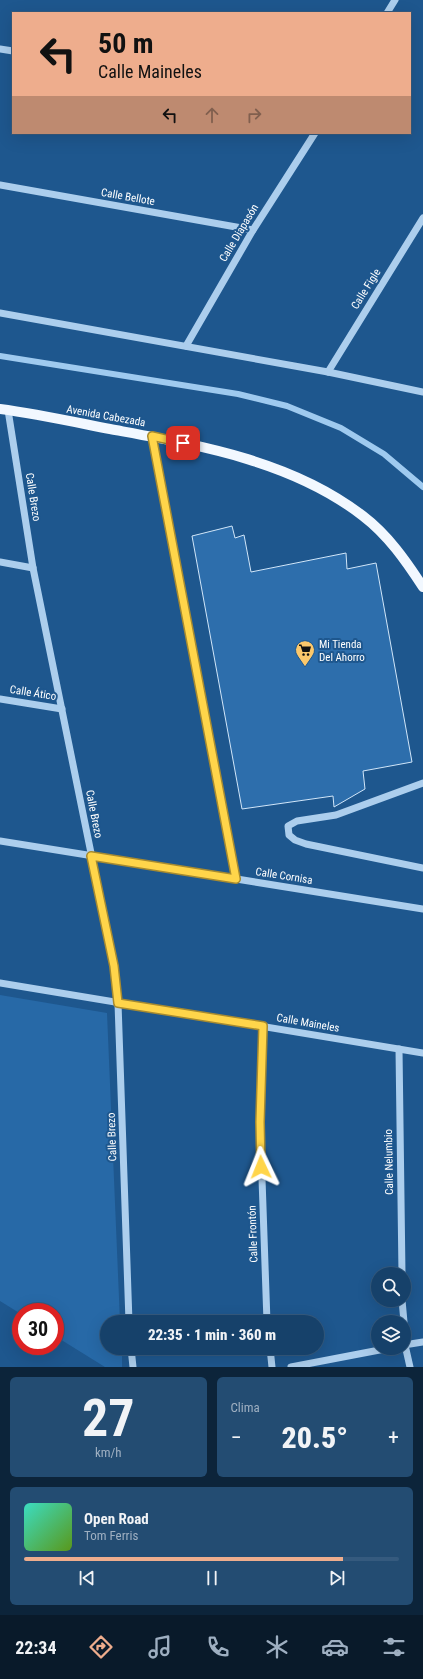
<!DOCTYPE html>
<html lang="es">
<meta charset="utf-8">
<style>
:root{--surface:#16416a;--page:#234c72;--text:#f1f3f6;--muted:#9eafc1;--line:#355a7e;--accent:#eead8d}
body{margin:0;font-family:"Roboto Condensed",sans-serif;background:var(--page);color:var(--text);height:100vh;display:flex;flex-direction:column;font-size:15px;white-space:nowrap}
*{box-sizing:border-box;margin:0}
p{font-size:13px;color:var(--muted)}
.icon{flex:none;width:22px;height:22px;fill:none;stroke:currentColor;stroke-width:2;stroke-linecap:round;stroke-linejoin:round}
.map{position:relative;height:1367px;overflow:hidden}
.side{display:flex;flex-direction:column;gap:10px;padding:10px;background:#0c243a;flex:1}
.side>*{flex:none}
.hud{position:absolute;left:12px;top:12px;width:399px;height:122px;border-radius:0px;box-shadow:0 4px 16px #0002,0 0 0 1px var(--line);background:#eead8d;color:#111;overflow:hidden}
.controls{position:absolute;left:371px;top:1267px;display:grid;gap:8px}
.controls a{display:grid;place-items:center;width:40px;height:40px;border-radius:50%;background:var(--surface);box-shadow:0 4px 16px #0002,0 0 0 1px var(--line);font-size:20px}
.speed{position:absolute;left:12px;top:1303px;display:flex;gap:8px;font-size:20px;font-weight:700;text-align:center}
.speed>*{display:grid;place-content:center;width:52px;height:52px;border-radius:50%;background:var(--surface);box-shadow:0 4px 16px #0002,0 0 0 1px var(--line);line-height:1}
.speed .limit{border:6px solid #d22;background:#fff;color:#111}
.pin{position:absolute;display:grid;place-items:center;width:34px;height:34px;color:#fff;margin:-17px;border-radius:8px;box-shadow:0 2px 6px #0006}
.me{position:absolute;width:44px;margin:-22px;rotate:358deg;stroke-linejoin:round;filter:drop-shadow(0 0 3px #0008)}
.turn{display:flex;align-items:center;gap:14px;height:84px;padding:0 20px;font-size:18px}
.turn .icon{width:52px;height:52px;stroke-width:2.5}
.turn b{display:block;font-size:28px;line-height:34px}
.lanes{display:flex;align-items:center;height:38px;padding:0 20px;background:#0003;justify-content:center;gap:20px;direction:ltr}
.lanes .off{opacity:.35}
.big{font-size:30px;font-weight:800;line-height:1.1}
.side .tile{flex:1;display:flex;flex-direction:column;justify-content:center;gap:6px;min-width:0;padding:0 14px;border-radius:6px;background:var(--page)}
.side .dial{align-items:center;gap:0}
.dial b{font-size:52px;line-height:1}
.song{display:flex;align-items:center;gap:12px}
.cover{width:48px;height:48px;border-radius:6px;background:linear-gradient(135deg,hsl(170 70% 55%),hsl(90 70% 35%))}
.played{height:4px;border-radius:2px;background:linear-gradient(90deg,var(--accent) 85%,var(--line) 85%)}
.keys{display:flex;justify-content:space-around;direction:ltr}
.heat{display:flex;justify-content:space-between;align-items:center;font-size:22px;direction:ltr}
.side .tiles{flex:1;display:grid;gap:10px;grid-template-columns:1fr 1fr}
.tile:last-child{grid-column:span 2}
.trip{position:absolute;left:100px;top:1315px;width:224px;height:40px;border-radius:20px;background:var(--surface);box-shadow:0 4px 16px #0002,0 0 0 1px var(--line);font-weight:800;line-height:40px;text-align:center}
.dock{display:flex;height:64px;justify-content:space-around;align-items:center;background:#091a2a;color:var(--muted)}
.dock .icon{width:28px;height:28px}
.dock .current{color:var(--accent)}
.dock b{font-size:18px;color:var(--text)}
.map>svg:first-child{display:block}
</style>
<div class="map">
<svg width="423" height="1367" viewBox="0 0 423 1367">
<rect width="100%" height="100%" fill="#1e578e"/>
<path fill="#2769a7" d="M 0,995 L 107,1013 L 120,1322 L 107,1322 L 107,1348 L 122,1348 L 122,1367 L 105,1367 L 55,1336 L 55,1312 L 21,1312 L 21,1314 L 0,1301 Z"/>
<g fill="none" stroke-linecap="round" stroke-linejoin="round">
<path stroke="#9fcaef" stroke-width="6" d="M 0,356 L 238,394 L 287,406 L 341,428 L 384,454 L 423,487"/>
</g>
<path fill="#2d6eac" stroke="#d1e6f9" d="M 232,526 L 235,538 L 244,535 L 251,572 L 346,553 L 347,569 L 376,563 L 412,762 L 363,771 L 365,789 L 334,807 L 333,796 L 242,809 L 192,536 Z"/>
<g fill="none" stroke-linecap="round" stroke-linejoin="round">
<g stroke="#acceed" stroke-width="7">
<path d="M 387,13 L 395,0"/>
<path d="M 0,49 L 13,51"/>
<path d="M 0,185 L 253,230"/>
<path d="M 0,313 L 328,372 L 423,392"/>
<path d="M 186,346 L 253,230 L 315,133"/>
<path d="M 328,372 L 423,218"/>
<path d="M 8,410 L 33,568 L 114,966 L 118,1003 L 129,1322"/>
<path d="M 152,436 L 236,879"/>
<path d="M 0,562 L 33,568"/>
<path d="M 0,699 L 62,709"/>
<path d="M 423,783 L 336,815 L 297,821 L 288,826 L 289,835 L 295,840 L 306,844 L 423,868"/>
<path d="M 0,841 L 423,909"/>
<path d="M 0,983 L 423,1053"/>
<path d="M 263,1026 L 260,1121 L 267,1322"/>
<path d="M 399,1049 L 402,1274"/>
<path d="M 402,1300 L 404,1322"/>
<path d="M 404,1327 L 405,1345 L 410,1367"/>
<path d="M 404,1345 L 423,1342"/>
<path d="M 131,1348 L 133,1367"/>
<path d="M 270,1348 L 272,1367"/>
<path d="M 291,1367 L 390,1348"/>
</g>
<path stroke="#f2f8ff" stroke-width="10" d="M 0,409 C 37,414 74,422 110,429 C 197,445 291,460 363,516 C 388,535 406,561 423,587"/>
</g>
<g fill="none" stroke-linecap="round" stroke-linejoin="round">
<defs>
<path id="route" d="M 183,443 L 152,436 L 236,879 L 91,856 L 114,966 L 118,1003 L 263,1026 L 260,1122 L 261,1167"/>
</defs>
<use href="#route" stroke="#a68a30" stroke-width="10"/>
<use href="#route" stroke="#ffd54a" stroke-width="7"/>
</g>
<defs>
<symbol id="supermarket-pin" viewBox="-11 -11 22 30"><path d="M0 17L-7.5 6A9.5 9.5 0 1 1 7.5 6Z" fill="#fcc86b" stroke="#1e578e"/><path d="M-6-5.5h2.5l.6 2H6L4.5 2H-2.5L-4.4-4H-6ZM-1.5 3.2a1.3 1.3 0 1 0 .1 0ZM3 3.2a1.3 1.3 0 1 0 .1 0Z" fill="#111"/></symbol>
</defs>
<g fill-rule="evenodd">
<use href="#supermarket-pin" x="294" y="639" width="22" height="30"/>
</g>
<g text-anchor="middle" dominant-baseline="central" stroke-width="4" stroke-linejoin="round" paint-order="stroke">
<g font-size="11" fill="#fff" stroke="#1e578e">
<text transform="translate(128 197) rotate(10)">Calle Bellote</text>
<text transform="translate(239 233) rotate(-59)">Calle Diapasón</text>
<text transform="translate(366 289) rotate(-58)">Calle Figle</text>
<text transform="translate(106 416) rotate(10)">Avenida Cabezada</text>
<text transform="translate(33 497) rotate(81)">Calle Brezo</text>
<text transform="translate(33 693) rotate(9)">Calle Ático</text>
<text transform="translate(94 814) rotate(79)">Calle Brezo</text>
<text transform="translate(284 876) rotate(9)">Calle Cornisa</text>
<text transform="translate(308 1023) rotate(10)">Calle Maineles</text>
<text transform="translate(112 1137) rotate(-92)">Calle Brezo</text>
<text transform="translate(389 1162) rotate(-91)">Calle Nelumbio</text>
<text transform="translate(253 1234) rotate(-92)">Calle Frontón</text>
</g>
<g font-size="11" fill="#fff" stroke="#1e578e" text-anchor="start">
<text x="319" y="644">Mi Tienda<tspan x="319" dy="13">Del Ahorro</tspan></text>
</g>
</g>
</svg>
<div class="controls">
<a><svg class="icon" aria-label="search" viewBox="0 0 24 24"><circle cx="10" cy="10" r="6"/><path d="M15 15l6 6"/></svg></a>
<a><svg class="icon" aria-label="layers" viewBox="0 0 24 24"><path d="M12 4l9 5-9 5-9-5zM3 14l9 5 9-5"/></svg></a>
</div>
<div class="speed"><div class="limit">30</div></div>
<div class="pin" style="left:183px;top:443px;background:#d93025"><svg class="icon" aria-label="arrive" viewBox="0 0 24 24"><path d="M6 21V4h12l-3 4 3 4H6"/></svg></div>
<svg class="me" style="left:261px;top:1167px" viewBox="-20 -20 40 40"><path d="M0-17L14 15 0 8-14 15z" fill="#ffd54a" stroke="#fff" stroke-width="4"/></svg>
<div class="trip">22:35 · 1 min · 360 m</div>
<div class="hud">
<div class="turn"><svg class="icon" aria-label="left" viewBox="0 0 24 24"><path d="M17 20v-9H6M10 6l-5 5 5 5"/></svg><div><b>50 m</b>Calle Maineles</div></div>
<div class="lanes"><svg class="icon" aria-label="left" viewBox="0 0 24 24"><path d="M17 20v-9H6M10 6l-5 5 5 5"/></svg><svg class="icon off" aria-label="ahead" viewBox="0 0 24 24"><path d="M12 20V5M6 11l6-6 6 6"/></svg><svg class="icon off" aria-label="right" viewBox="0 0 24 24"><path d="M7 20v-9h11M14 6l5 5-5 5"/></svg></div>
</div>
</div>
<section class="side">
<div class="tiles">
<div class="tile dial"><b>27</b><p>km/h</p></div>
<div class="tile"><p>Clima</p>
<div class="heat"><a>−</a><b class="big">20.5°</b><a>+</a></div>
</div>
<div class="tile">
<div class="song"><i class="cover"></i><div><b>Open Road</b><p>Tom Ferris</p></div></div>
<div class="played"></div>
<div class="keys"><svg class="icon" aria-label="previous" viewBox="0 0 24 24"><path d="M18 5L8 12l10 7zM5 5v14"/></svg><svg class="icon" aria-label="pause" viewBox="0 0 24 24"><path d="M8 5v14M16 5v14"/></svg><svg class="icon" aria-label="next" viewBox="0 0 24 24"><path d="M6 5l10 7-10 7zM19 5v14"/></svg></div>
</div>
</div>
</section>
<nav class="dock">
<b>22:34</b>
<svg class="icon current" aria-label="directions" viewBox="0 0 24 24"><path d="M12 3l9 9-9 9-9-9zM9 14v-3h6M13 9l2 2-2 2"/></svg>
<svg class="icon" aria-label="music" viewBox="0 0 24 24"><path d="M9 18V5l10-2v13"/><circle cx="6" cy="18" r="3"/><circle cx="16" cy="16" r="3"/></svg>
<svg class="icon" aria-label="phone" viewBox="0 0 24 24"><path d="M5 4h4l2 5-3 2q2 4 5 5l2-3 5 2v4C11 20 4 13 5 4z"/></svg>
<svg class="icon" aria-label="climate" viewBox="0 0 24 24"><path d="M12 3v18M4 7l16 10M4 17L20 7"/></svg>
<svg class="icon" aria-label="car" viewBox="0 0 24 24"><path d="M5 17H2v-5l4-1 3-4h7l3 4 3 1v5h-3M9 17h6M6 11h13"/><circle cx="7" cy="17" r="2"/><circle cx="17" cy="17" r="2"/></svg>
<svg class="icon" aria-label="filters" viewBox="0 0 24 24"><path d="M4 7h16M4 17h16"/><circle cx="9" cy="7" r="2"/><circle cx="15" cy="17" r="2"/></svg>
</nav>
